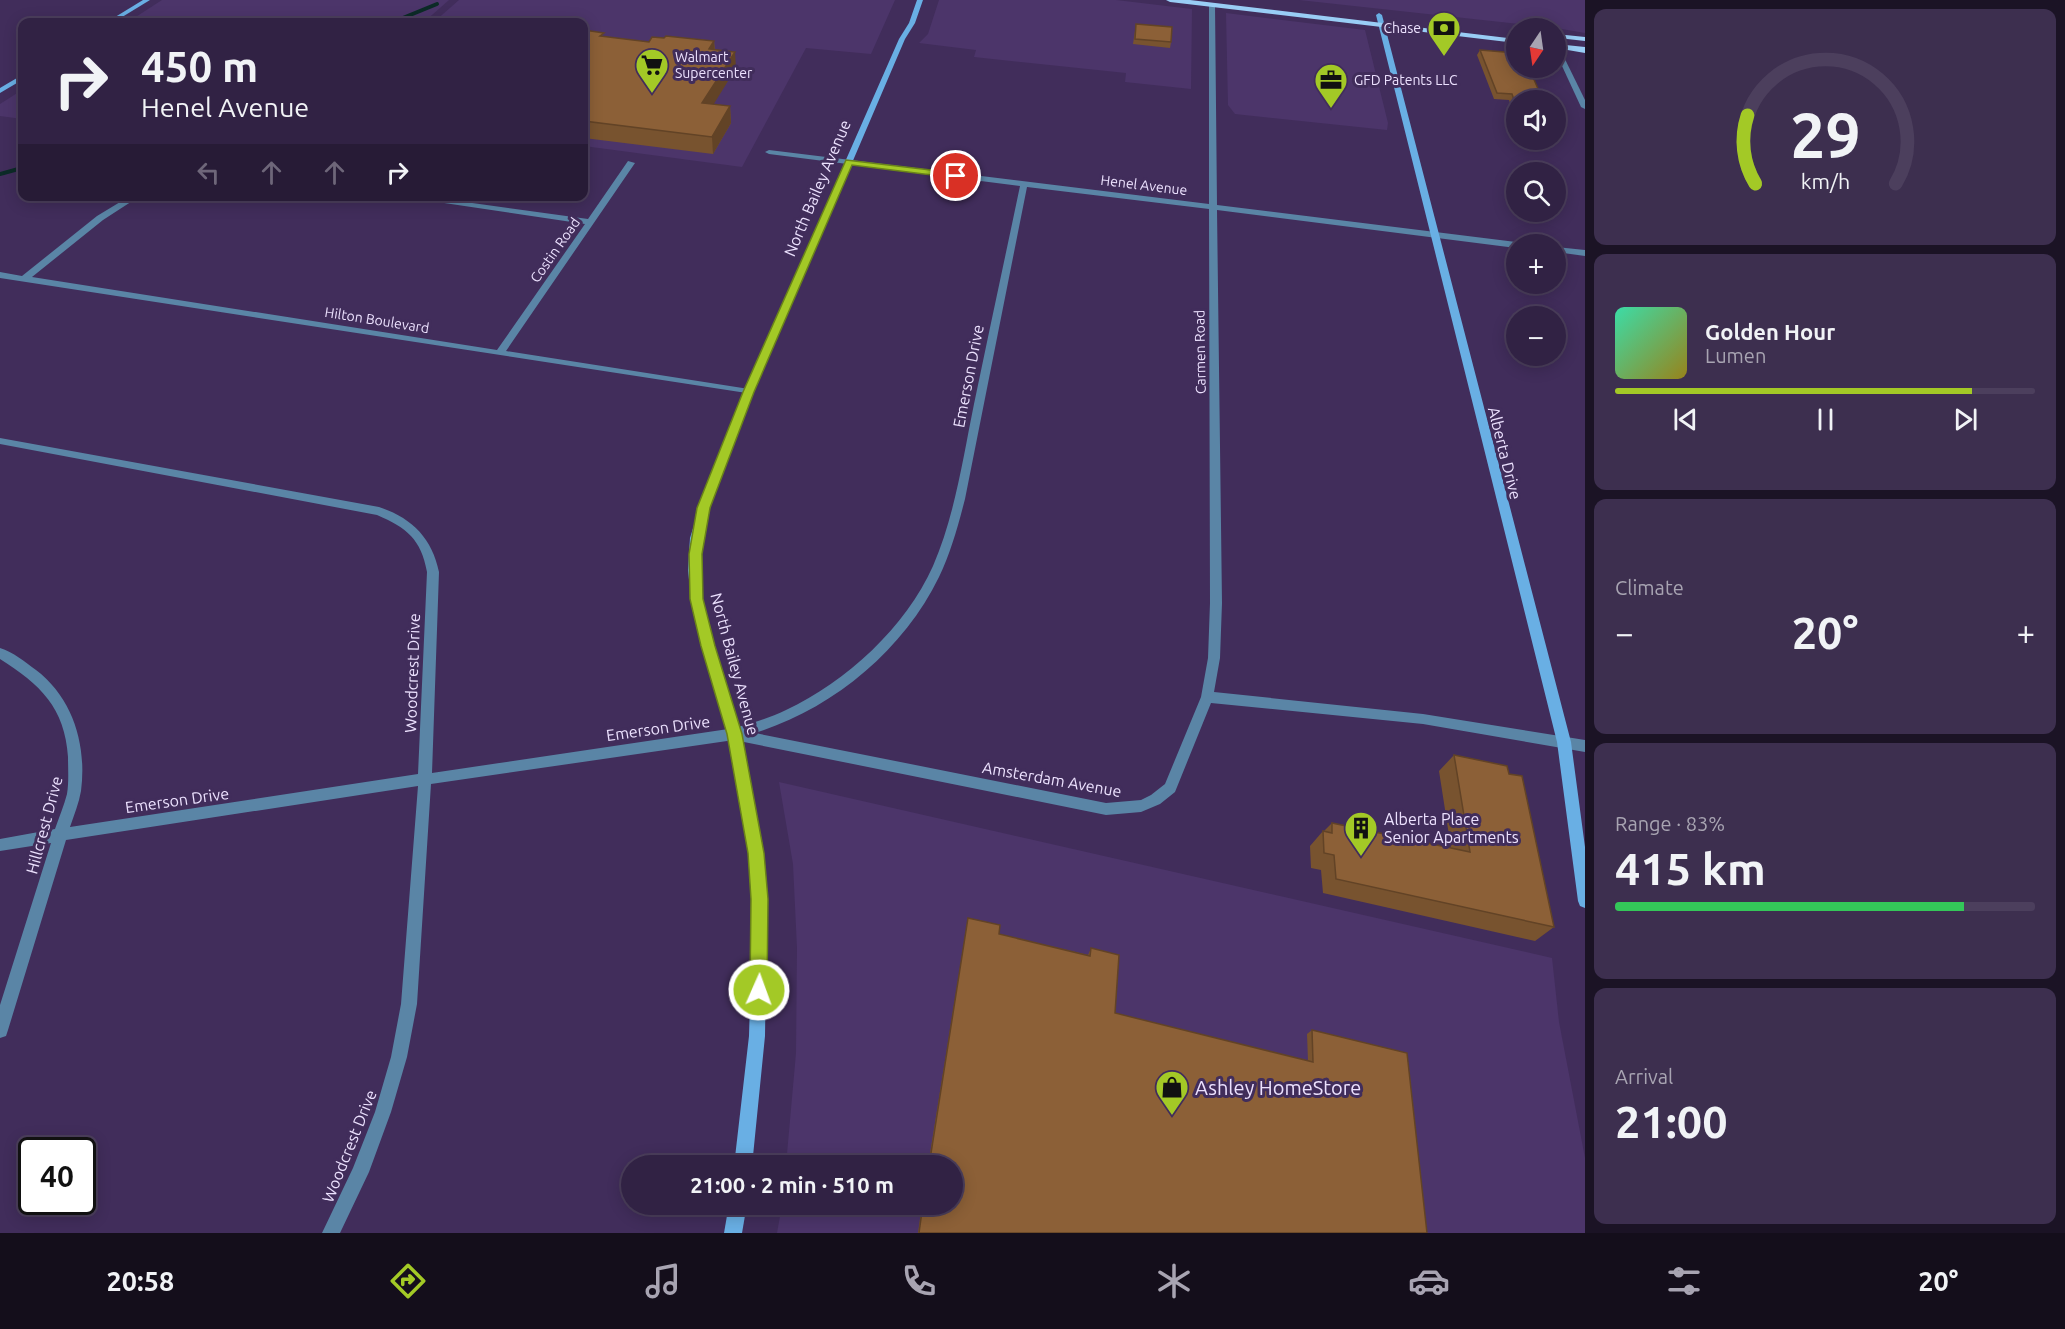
<!DOCTYPE html>
<meta charset="utf-8">
<style>
:root{--surface:#312244;--page:#3d2f4f;--text:#f1f3f6;--muted:#a8a4b2;--line:#4c3f5d;--accent:#a3c926}
body{margin:0;font-family:Ubuntu,sans-serif;background:var(--page);color:var(--text);height:100vh;display:flex;flex-direction:column;font-size:22px;white-space:nowrap}
*{box-sizing:border-box;margin:0}
p{font-size:20px;color:var(--muted)}
.icon{flex:none;width:33px;height:33px;fill:none;stroke:currentColor;stroke-width:2;stroke-linecap:round;stroke-linejoin:round}
.map{position:relative;flex:1;overflow:hidden}
.details{display:flex;flex-direction:column;gap:9px;padding:9px;background:#1b1325;width:480px}
.details>*{flex:none}
.guide{position:absolute;left:18px;top:18px;width:570px;height:183px;border-radius:12px;box-shadow:0 3px 15px #0003,0 0 0 2px var(--line);background:#312244;color:var(--text);overflow:hidden}
.needle{width:39px;rotate:193deg}
.tools{position:absolute;left:1506px;top:18px;display:grid;gap:12px}
.tools a{display:grid;place-items:center;width:60px;height:60px;border-radius:50%;background:var(--surface);box-shadow:0 3px 15px #0003,0 0 0 2px var(--line);font-size:30px}
.speed{position:absolute;left:18px;top:1137px;display:flex;gap:12px;font-size:30px;font-weight:700;text-align:center}
.speed>*{display:grid;place-content:center;width:78px;height:78px;border-radius:50%;background:var(--surface);box-shadow:0 3px 15px #0003,0 0 0 2px var(--line);line-height:1}
.speed .limit{border:3px solid #111;border-radius:9px;background:#fff;color:#111}
.pin{position:absolute;display:grid;place-items:center;width:51px;height:51px;color:#fff;margin:-26px;border:3px solid #fff;border-radius:50%;box-shadow:0 2px 6px #0007}
.me{position:absolute;width:66px;margin:-33px;rotate:2deg;stroke-linejoin:round;filter:drop-shadow(0 0 4px #0008)}
.turn{display:flex;align-items:center;gap:21px;height:126px;padding:0 24px;font-size:27px}
.turn .icon{width:78px;height:78px;stroke-width:2.5}
.turn b{display:block;font-size:42px;line-height:51px}
.lanes{display:flex;align-items:center;height:57px;padding:0 24px;background:#0003;justify-content:center;gap:30px;direction:ltr}
.lanes .off{opacity:.35}
.big{font-size:45px;font-weight:700;line-height:1.1}
.details .widget{flex:1;display:flex;flex-direction:column;justify-content:center;gap:9px;min-width:0;padding:0 21px;border-radius:12px;background:var(--page)}
.details .dial{align-items:center;gap:0}
.dial svg{height:156px;overflow:visible;fill:none;stroke:var(--line);stroke-width:7;stroke-linecap:round;text-anchor:middle}
.dial text{fill:var(--text);stroke:none}
.song{display:flex;align-items:center;gap:18px}
.cover{width:72px;height:72px;border-radius:9px;background:linear-gradient(135deg,hsl(160 70% 55%),hsl(50 70% 35%))}
.played{height:6px;border-radius:3px;background:linear-gradient(90deg,var(--accent) 85%,var(--line) 85%)}
.keys{display:flex;justify-content:space-around;direction:ltr}
.heat{display:flex;justify-content:space-between;align-items:center;font-size:33px;direction:ltr}
.charge{height:9px;border-radius:4px;background:linear-gradient(90deg,#34c759 83%,var(--line) 0)}
.trip{position:absolute;left:621px;top:1155px;width:342px;height:60px;border-radius:30px;background:var(--surface);box-shadow:0 3px 15px #0003,0 0 0 2px var(--line);font-weight:700;line-height:60px;text-align:center}
.menu{display:flex;height:96px;justify-content:space-around;align-items:center;background:#140e1b;color:var(--muted)}
.menu .icon{width:42px;height:42px}
.menu .on{color:var(--accent)}
.menu b{font-size:27px;color:var(--text)}
main{display:flex;flex:1;min-height:0}
.map>svg:first-child{display:block}
</style>
<main>
<div class="map">
<svg width="1585" height="1233" viewBox="0 0 1585 1233">
<rect width="100%" height="100%" fill="#412d5b"/>
<g fill="#4c356a">
<path d="M 162,0 L 449,0 L 424,22 L 128,22 Z"/>
<path d="M 459,0 L 895,0 L 871,54 L 806,48 L 742,167 L 584,146 L 584,22 L 434,22 Z"/>
<path d="M 939,0 L 1116,0 L 1192,9 L 1191,89 L 1125,82 L 1126,73 L 974,57 L 976,50 L 919,43 L 928,34 Z"/>
<path d="M 1299,0 L 1585,0 L 1585,33 L 1556,28 Z"/>
<path d="M 1226,13 L 1365,30 L 1388,123 L 1387,130 L 1235,114 L 1228,105 Z"/>
<path d="M 22,90 L 22,119 L 0,116 L 0,104 Z"/>
<path d="M 779,782 L 1552,958 L 1559,1022 L 1585,1158 L 1585,1233 L 777,1233 L 782,1205 L 952,1204 L 952,1166 L 786,1165 L 796,1053 L 797,948 L 793,864 Z"/>
</g>
<g fill="none" stroke-linecap="round" stroke-linejoin="round">
<g stroke="#0c2b27" stroke-width="4">
<path d="M 393,22 L 437,4"/>
<path d="M 0,174 L 22,168"/>
</g>
<g fill="#5a85a6" fill-rule="evenodd">
<path d="M 1212,3 L 1215,5 L 1217,205 L 1516,242 L 1520,244 L 1516,244 L 1516,248 L 1217,210 L 1222,603 L 1220,658 L 1214,692 L 1423,714 L 1585,740 L 1585,752 L 1423,724 L 1211,703 L 1175,792 L 1160,804 L 1141,812 L 1106,815 L 734,740 L 431,784 L 417,1004 L 407,1057 L 391,1112 L 369,1172 L 340,1233 L 322,1233 L 353,1168 L 375,1112 L 391,1057 L 401,1004 L 418,786 L 66,840 L 8,1030 L 6,1036 L 0,1038 L 0,1005 L 51,843 L 0,851 L 0,839 L 55,829 C 59,817 64,806 67,794 C 69,782 68,769 68,757 C 65,708 40,684 0,659 L 0,648 C 13,652 25,662 36,670 C 73,698 87,745 81,791 C 79,803 74,815 70,827 L 418,774 L 427,572 C 421,539 407,528 377,515 L 0,444 L 0,438 L 379,507 C 412,518 432,538 439,572 L 432,773 L 735,728 C 752,723 770,718 786,710 C 846,682 906,627 933,566 C 955,515 963,458 974,404 C 989,331 1005,258 1020,186 L 769,154 L 765,152 L 769,150 L 1209,204 L 1209,5 ZM 1027,187 L 1209,209 L 1210,603 L 1208,658 L 1201,697 L 1165,784 L 1151,795 L 1141,800 L 1106,803 L 755,733 C 832,709 903,651 939,577 C 951,552 958,526 965,499 Z"/>
<path d="M 1556,45 L 1559,47 L 1585,100 L 1585,109 L 1581,107 L 1556,53 Z"/>
<path d="M 628,161 L 635,163 L 506,351 L 749,389 L 753,390 L 753,394 L 0,278 L 0,272 L 22,276 L 97,216 L 130,196 L 140,196 L 103,220 L 32,277 L 497,350 L 585,224 L 397,196 L 422,196 L 588,219 Z"/>
<path d="M 1556,247 L 1585,250 L 1585,256 L 1556,252 Z"/>
</g>
<g fill="#69afe4" fill-rule="evenodd">
<path d="M 143,0 L 150,0 L 114,22 L 107,22 Z"/>
<path d="M 917,0 L 923,0 L 915,23 L 905,39 L 754,392 L 718,480 L 702,538 L 700,570 L 703,599 L 714,646 L 742,734 L 763,853 L 767,899 L 765,1036 L 752,1166 L 734,1166 L 749,1036 L 753,899 L 749,853 L 728,734 L 702,646 L 691,599 L 688,570 L 690,538 L 708,480 L 744,392 L 899,39 L 909,23 Z"/>
<path d="M 1379,13 L 1382,15 L 1571,742 L 1585,847 L 1585,908 L 1580,906 L 1578,901 L 1557,742 L 1376,15 Z"/>
<path d="M 22,75 L 22,80 L 0,93 L 0,88 Z"/>
<path d="M 729,1204 L 747,1204 L 742,1233 L 724,1233 Z"/>
</g>
<g fill="#99cdf5" fill-rule="evenodd">
<path d="M 1166,0 L 1190,0 L 1516,39 L 1516,43 L 1170,2 Z"/>
<path d="M 1556,34 L 1585,37 L 1585,41 L 1558,38 L 1556,38 Z"/>
<path d="M 1556,44 L 1585,47 L 1585,53 L 1556,48 Z"/>
</g>
</g>
<g fill="#78532f">
<path d="M 1136,24 L 1171,42 L 1170,48 L 1133,44 Z"/>
<path d="M 584,30 L 604,37 L 649,42 L 714,41 L 715,50 L 736,68 L 713,104 L 730,106 L 731,123 L 713,154 L 584,138 Z"/>
<path d="M 1480,50 L 1542,98 L 1541,100 L 1516,100 L 1516,112 L 1513,112 L 1509,100 L 1494,99 L 1477,55 Z"/>
<path d="M 1454,755 L 1554,927 L 1535,941 L 1323,893 L 1321,870 L 1311,868 L 1310,846 L 1323,831 L 1324,831 L 1332,823 L 1451,848 L 1439,771 Z"/>
<path d="M 968,918 L 999,934 L 1088,955 L 1089,953 L 1091,948 L 1115,1013 L 1308,1061 L 1307,1034 L 1312,1030 L 1427,1233 L 918,1233 L 922,1204 L 952,1204 L 952,1166 L 928,1166 Z"/>
</g>
<g fill="#624326">
<path d="M 714,41 L 715,58 L 709,49 Z"/>
<path d="M 735,52 L 736,68 L 704,120 L 702,103 Z"/>
<path d="M 730,106 L 731,123 L 713,154 L 712,137 Z"/>
</g>
<g fill="#8c6037" stroke="#624326" stroke-width="1.5">
<path d="M 472,18 L 507,22 L 467,22 Z"/>
<path d="M 1136,24 L 1172,27 L 1171,42 L 1135,39 Z"/>
<path d="M 584,30 L 604,33 L 600,36 L 649,42 L 652,37 L 664,38 L 666,36 L 714,41 L 709,49 L 735,52 L 702,103 L 730,106 L 712,137 L 584,121 Z"/>
<path d="M 1480,50 L 1516,53 L 1516,68 L 1529,68 L 1542,98 L 1528,96 L 1530,100 L 1516,100 L 1516,106 L 1512,94 L 1497,93 Z"/>
<path d="M 1454,755 L 1507,766 L 1509,774 L 1522,776 L 1554,927 L 1336,879 L 1334,855 L 1324,853 L 1323,831 L 1332,833 L 1332,823 L 1470,852 Z"/>
<path d="M 968,918 L 1000,925 L 999,934 L 1090,956 L 1091,948 L 1119,955 L 1115,1013 L 1313,1062 L 1312,1030 L 1407,1053 L 1427,1233 L 919,1233 L 923,1204 L 952,1204 L 952,1166 L 929,1166 Z"/>
</g>
<path fill="#a3c926" stroke="#6a8319" stroke-width="1.5" d="M 846,160 L 956,173 L 961,176 L 956,178 L 852,165 L 754,392 L 710,508 L 702,554 L 703,599 L 715,646 L 742,734 L 764,853 L 768,899 L 767,990 L 765,996 L 759,999 L 752,996 L 750,990 L 751,899 L 748,853 L 727,734 L 701,646 L 690,599 L 689,554 L 697,508 L 743,392 Z"/>
<defs>
<symbol id="bank-pin" viewBox="-11 -11 22 30"><path d="M0 17L-7.5 6A9.5 9.5 0 1 1 7.5 6Z" fill="#a3c926" stroke="#412d5b"/><path d="M-6-4H6V4H-6ZM0-2.3a2.3 2.3 0 1 0 0 4.6a2.3 2.3 0 1 0 0-4.6Z" fill="#111"/></symbol>
<symbol id="supermarket-pin" viewBox="-11 -11 22 30"><path d="M0 17L-7.5 6A9.5 9.5 0 1 1 7.5 6Z" fill="#a3c926" stroke="#412d5b"/><path d="M-6-5.5h2.5l.6 2H6L4.5 2H-2.5L-4.4-4H-6ZM-1.5 3.2a1.3 1.3 0 1 0 .1 0ZM3 3.2a1.3 1.3 0 1 0 .1 0Z" fill="#111"/></symbol>
<symbol id="office-pin" viewBox="-11 -11 22 30"><path d="M0 17L-7.5 6A9.5 9.5 0 1 1 7.5 6Z" fill="#a3c926" stroke="#412d5b"/><path d="M-6-3h4V-5.5h4V-3h4V5H-6ZM-1-4.5V-3h2v-1.5ZM-6 0V1H6V0Z" fill="#111"/></symbol>
<symbol id="building-pin" viewBox="-11 -11 22 30"><path d="M0 17L-7.5 6A9.5 9.5 0 1 1 7.5 6Z" fill="#a3c926" stroke="#412d5b"/><path d="M-4-6H4V6H1V3H-1V6H-4ZM-2.5-4.3h1.7v1.8h-1.7ZM.8-4.3h1.7v1.8H.8ZM-2.5-1h1.7V.8h-1.7ZM.8-1h1.7V.8H.8Z" fill="#111"/></symbol>
<symbol id="shop-pin" viewBox="-11 -11 22 30"><path d="M0 17L-7.5 6A9.5 9.5 0 1 1 7.5 6Z" fill="#a3c926" stroke="#412d5b"/><path d="M-5-2.5h2.3a2.7 3.5 0 0 1 5.4 0H5L5.5 6h-11ZM-1.5-2.5h3a1.5 2.3 0 0 0-3 0Z" fill="#111"/></symbol>
</defs>
<g fill-rule="evenodd">
<use href="#bank-pin" x="1425" y="9" width="38" height="52"/>
<use href="#supermarket-pin" x="633" y="46" width="38" height="52"/>
<use href="#office-pin" x="1312" y="61" width="38" height="52"/>
<use href="#building-pin" x="1342" y="809" width="38" height="52"/>
<use href="#shop-pin" x="1153" y="1068" width="38" height="52"/>
</g>
<g text-anchor="middle" dominant-baseline="central" stroke-width="6" stroke-linejoin="round" paint-order="stroke">
<g font-size="14" fill="#ece1fe" stroke="#412d5b" text-anchor="start">
<text x="1421" y="28" text-anchor="end">Chase</text>
<text x="675" y="57">Walmart<tspan x="675" dy="16">Supercenter</tspan></text>
<text x="1354" y="80">GFD Patents LLC</text>
</g>
<g font-size="14" fill="#ece1fe" stroke="#412d5b">
<text transform="translate(1144 185) rotate(7)">Henel Avenue</text>
<text transform="translate(555 250) rotate(-55)">Costin Road</text>
<text transform="translate(377 320) rotate(9)">Hilton Boulevard</text>
<text transform="translate(1200 352) rotate(-91)">Carmen Road</text>
</g>
<g font-size="16" fill="#ece1fe" stroke="#412d5b">
<text transform="translate(817 188) rotate(-67)">North Bailey Avenue</text>
<text transform="translate(968 376) rotate(-79)">Emerson Drive</text>
<text transform="translate(1505 453) rotate(76)">Alberta Drive</text>
<text transform="translate(735 664) rotate(75)">North Bailey Avenue</text>
<text transform="translate(412 673) rotate(-88)">Woodcrest Drive</text>
<text transform="translate(658 728) rotate(-8)">Emerson Drive</text>
<text transform="translate(1052 779) rotate(10)">Amsterdam Avenue</text>
<text transform="translate(177 800) rotate(-8)">Emerson Drive</text>
<text transform="translate(44 825) rotate(-75)">Hillcrest Drive</text>
<text transform="translate(349 1146) rotate(-68)">Woodcrest Drive</text>
</g>
<g font-size="16" fill="#ece1fe" stroke="#412d5b" text-anchor="start">
<text x="1384" y="819">Alberta Place<tspan x="1384" dy="18">Senior Apartments</tspan></text>
</g>
<g font-size="20" fill="#ece1fe" stroke="#412d5b" text-anchor="start">
<text x="1195" y="1087">Ashley HomeStore</text>
</g>
</g>
</svg>
<div class="tools">
<a><svg class="needle" viewBox="-14 -14 28 28"><path d="M0-13l5 13h-10z" fill="#e53935"/><path d="M0 13l5-13h-10z" fill="#a8a4b2"/></svg></a>
<a><svg class="icon" aria-label="sound" viewBox="0 0 24 24"><path d="M4 9h4l5-4v14l-5-4H4zM17 9q2 3 0 6"/></svg></a>
<a><svg class="icon" aria-label="search" viewBox="0 0 24 24"><circle cx="10" cy="10" r="6"/><path d="M15 15l6 6"/></svg></a>
<a>+</a>
<a>−</a>
</div>
<div class="speed"><div class="limit">40</div></div>
<div class="pin" style="left:956px;top:176px;background:#d93025"><svg class="icon" aria-label="arrive" viewBox="0 0 24 24"><path d="M6 21V4h12l-3 4 3 4H6"/></svg></div>
<svg class="me" style="left:759px;top:990px" viewBox="-20 -20 40 40"><circle r="17" fill="#a3c926" stroke="#fff" stroke-width="3"/><path d="M0-11L8 9 0 5-8 9z" fill="#fff"/></svg>
<div class="trip">21:00 · 2 min · 510 m</div>
<div class="guide">
<div class="turn"><svg class="icon" aria-label="right" viewBox="0 0 24 24"><path d="M7 20v-9h11M14 6l5 5-5 5"/></svg><div><b>450 m</b>Henel Avenue</div></div>
<div class="lanes"><svg class="icon off" aria-label="left" viewBox="0 0 24 24"><path d="M17 20v-9H6M10 6l-5 5 5 5"/></svg><svg class="icon off" aria-label="ahead" viewBox="0 0 24 24"><path d="M12 20V5M6 11l6-6 6 6"/></svg><svg class="icon off" aria-label="ahead" viewBox="0 0 24 24"><path d="M12 20V5M6 11l6-6 6 6"/></svg><svg class="icon" aria-label="right" viewBox="0 0 24 24"><path d="M7 20v-9h11M14 6l5 5-5 5"/></svg></div>
</div>
</div>
<section class="details">
<div class="widget dial"><svg viewBox="0 0 100 80">
<path d="M14 69A42 42 0 1 1 86 69"/>
<path d="M14 69A42 42 0 0 1 10 34" stroke="#a3c926"/>
<text x="50" y="56" font-size="32" font-weight="700">29</text>
<text x="50" y="72" font-size="11">km/h</text>
</svg></div>
<div class="widget">
<div class="song"><i class="cover"></i><div><b>Golden Hour</b><p>Lumen</p></div></div>
<div class="played"></div>
<div class="keys"><svg class="icon" aria-label="previous" viewBox="0 0 24 24"><path d="M18 5L8 12l10 7zM5 5v14"/></svg><svg class="icon" aria-label="pause" viewBox="0 0 24 24"><path d="M8 5v14M16 5v14"/></svg><svg class="icon" aria-label="next" viewBox="0 0 24 24"><path d="M6 5l10 7-10 7zM19 5v14"/></svg></div>
</div>
<div class="widget"><p>Climate</p>
<div class="heat"><a>−</a><b class="big">20°</b><a>+</a></div>
</div>
<div class="widget"><p>Range · 83%</p><b class="big">415 km</b><div class="charge"></div></div>
<div class="widget"><p>Arrival</p><b class="big">21:00</b></div>
</section>
</main>
<nav class="menu">
<b>20:58</b>
<svg class="icon on" aria-label="directions" viewBox="0 0 24 24"><path d="M12 3l9 9-9 9-9-9zM9 14v-3h6M13 9l2 2-2 2"/></svg>
<svg class="icon" aria-label="music" viewBox="0 0 24 24"><path d="M9 18V5l10-2v13"/><circle cx="6" cy="18" r="3"/><circle cx="16" cy="16" r="3"/></svg>
<svg class="icon" aria-label="phone" viewBox="0 0 24 24"><path d="M5 4h4l2 5-3 2q2 4 5 5l2-3 5 2v4C11 20 4 13 5 4z"/></svg>
<svg class="icon" aria-label="climate" viewBox="0 0 24 24"><path d="M12 3v18M4 7l16 10M4 17L20 7"/></svg>
<svg class="icon" aria-label="car" viewBox="0 0 24 24"><path d="M5 17H2v-5l4-1 3-4h7l3 4 3 1v5h-3M9 17h6M6 11h13"/><circle cx="7" cy="17" r="2"/><circle cx="17" cy="17" r="2"/></svg>
<svg class="icon" aria-label="filters" viewBox="0 0 24 24"><path d="M4 7h16M4 17h16"/><circle cx="9" cy="7" r="2"/><circle cx="15" cy="17" r="2"/></svg>
<b>20°</b>
</nav>
